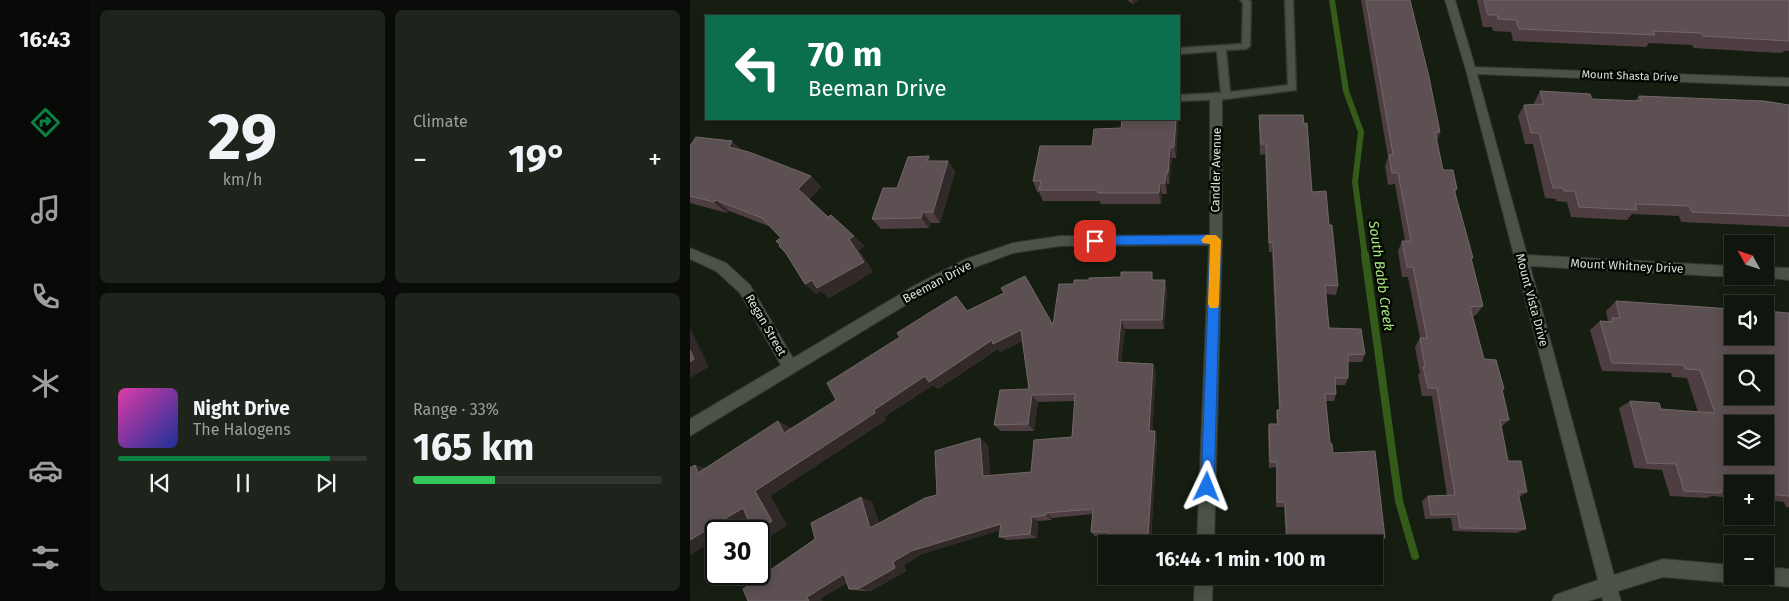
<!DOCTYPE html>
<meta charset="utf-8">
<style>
:root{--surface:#10160e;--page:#1e231c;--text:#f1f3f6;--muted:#9c9f9e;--line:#30352e;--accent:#0b8043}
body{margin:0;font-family:"Fira Sans",sans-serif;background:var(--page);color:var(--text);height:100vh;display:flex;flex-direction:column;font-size:19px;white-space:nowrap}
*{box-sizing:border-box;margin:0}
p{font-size:16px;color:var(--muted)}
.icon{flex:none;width:28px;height:28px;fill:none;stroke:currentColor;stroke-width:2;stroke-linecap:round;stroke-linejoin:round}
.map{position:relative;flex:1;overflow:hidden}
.panel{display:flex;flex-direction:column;gap:10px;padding:10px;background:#090c08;width:600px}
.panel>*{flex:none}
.banner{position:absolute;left:15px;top:15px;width:475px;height:105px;border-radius:0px;box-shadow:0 2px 12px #0003,0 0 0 1px var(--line);background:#0b6e4f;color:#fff;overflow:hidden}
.needle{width:32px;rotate:310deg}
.tools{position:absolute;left:1034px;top:235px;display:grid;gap:10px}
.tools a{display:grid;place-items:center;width:50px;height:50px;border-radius:0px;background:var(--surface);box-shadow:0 2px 12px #0003,0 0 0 1px var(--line);font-size:25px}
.speed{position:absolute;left:15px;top:520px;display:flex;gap:10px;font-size:25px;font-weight:700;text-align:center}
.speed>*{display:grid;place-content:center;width:65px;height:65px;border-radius:50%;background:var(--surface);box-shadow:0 2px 12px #0003,0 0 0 1px var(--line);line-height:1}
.speed .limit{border:2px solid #111;border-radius:8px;background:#fff;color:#111}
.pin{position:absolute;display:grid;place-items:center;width:42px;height:42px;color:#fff;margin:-21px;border-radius:10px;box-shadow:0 2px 8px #0006}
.me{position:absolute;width:55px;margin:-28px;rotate:2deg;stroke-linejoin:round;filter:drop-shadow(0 0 4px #0008)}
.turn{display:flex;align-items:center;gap:18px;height:105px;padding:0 20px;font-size:22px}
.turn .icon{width:65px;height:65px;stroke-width:2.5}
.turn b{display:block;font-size:35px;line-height:42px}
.big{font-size:38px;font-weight:700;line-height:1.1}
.panel .widget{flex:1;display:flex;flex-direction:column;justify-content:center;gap:8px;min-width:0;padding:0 18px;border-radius:8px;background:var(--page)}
.panel .dial{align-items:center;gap:0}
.dial b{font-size:65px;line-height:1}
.song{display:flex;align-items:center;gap:15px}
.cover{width:60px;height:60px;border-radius:8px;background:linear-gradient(135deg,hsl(320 70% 55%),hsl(230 70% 35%))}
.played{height:5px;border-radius:2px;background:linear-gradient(90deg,var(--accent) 85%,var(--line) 85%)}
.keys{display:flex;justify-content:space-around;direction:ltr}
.heat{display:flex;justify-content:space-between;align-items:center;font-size:28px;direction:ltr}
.charge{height:8px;border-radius:4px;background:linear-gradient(90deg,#34c759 33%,var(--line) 0)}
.panel .tiles{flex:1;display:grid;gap:10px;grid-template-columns:repeat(2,1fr)}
.trip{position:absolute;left:408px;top:535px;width:285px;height:50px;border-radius:0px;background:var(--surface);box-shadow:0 2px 12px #0003,0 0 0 1px var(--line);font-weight:700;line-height:50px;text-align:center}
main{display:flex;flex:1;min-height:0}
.dock{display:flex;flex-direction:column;width:90px;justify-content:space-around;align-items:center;background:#060906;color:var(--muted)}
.dock .icon{width:35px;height:35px}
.dock .active{color:var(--accent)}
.dock b{font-size:22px;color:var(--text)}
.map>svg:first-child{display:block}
</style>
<main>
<nav class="dock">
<b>16:43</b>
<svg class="icon active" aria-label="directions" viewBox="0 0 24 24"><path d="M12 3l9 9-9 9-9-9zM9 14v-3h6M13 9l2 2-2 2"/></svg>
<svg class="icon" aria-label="music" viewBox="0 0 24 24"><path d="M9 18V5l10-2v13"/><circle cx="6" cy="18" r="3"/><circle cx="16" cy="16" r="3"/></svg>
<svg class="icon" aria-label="phone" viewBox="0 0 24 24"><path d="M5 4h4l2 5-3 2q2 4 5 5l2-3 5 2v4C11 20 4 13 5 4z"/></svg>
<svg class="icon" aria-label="climate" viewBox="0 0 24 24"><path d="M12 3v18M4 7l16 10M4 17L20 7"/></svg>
<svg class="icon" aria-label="car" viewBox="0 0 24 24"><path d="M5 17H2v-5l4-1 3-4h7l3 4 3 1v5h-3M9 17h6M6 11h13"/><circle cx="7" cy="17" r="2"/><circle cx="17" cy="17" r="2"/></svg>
<svg class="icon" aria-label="filters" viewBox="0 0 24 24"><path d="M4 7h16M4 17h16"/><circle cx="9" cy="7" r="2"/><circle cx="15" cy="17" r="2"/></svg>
</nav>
<section class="panel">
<div class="tiles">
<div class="widget dial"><b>29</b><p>km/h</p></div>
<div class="widget"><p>Climate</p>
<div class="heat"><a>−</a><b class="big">19°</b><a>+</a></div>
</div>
<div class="widget">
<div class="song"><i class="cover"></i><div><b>Night Drive</b><p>The Halogens</p></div></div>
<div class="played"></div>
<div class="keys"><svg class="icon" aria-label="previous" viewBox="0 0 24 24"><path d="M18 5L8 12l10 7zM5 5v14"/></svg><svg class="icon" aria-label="pause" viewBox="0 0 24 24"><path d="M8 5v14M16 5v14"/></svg><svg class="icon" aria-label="next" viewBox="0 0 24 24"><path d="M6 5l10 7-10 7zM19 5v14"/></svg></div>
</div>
<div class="widget"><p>Range · 33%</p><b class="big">165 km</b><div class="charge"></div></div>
</div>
</section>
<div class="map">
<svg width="1099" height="601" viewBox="0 0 1099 601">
<rect width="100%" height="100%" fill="#161e12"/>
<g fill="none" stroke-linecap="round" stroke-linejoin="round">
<path stroke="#345b1a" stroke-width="6" d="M 642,0 L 656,91 L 671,132 L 665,182 L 675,257"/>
<path stroke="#345b1a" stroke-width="8" d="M 675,255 L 709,501 L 725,556"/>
<defs>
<path id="service" d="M 550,0 L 559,0 L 561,2 L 560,46 L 556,49 L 536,50 L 540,92 L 598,85 L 595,0 L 603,0 L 606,90 L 536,99 L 489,101 L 489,95 L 531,93 L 527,51 L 489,54 L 489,48 L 552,44 L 553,3 Z"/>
<g id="minor">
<path d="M 755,0 L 765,0 L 785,67 L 1099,78 L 1099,86 L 787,74 L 837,255 L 1042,266 L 1042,277 L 840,266 L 924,575 L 973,559 L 1042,565 L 1042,576 L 1050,576 L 1048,580 L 1042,583 L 973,577 L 928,591 L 931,601 L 913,601 L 912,597 L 898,601 L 862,601 L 865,595 L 908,580 L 776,70 Z"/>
<path d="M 526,92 L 532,96 L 532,240 L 524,544 L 507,544 L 519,245 L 370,246 L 323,253 L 286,267 L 232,295 L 0,436 L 0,419 L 91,365 L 50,293 L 26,271 L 0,259 L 0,248 L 36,263 L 60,285 L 103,358 L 222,287 L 276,259 L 323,243 L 370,236 L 520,235 L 520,96 Z"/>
<path d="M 1075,267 L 1099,268 L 1099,280 L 1070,277 L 1075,276 Z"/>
<path d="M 1075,567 L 1099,569 L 1099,587 L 1075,585 L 1069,582 L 1066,576 L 1075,576 Z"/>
<path d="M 505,576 L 523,576 L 522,601 L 504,601 Z"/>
</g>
</defs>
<use href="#service" stroke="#333831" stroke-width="3"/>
<use href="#minor" stroke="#333831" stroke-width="2"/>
<use href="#service" fill="#4a5345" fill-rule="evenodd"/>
<use href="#minor" fill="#4a5345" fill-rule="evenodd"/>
</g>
<g fill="#4e3e42">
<path d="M 437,0 L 449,0 L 443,4 Z"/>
<path d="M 671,0 L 720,0 L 750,132 L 747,141 L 753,170 L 767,189 L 765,193 L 783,258 L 781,261 L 793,306 L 786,315 L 783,316 L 794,359 L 814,389 L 812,390 L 819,420 L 811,427 L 818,461 L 837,492 L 829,497 L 836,529 L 827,533 L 763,531 L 761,518 L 735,519 L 732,501 L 738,496 L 757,496 L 742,396 L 732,396 L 728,375 L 730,373 L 725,347 L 730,338 L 718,277 L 712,277 L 708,251 L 712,241 L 715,241 L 705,184 L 698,185 L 695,166 L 698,157 Z"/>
<path d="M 787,0 L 1099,0 L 1099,51 L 1094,51 L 1092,53 L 1004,48 L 1002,45 L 959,43 L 956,47 L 823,41 L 821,32 L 803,31 L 802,27 L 793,27 Z"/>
<path d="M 850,91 L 902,99 L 945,101 L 949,96 L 1099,105 L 1099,227 L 991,222 L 989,216 L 942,214 L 937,220 L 881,217 L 877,202 L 866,201 L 866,199 L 855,198 L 843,144 L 835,144 L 828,116 L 834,105 L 844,105 L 844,103 Z"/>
<path d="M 569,115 L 622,192 L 639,225 L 648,286 L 646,295 L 636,294 L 639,328 L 675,354 L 672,362 L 658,362 L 658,378 L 655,385 L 645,385 L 646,394 L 644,401 L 636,401 L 640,443 L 643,453 L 695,538 L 690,542 L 596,543 L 594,507 L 586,507 L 586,467 L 579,468 L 578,431 L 579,424 L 587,424 L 586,416 L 587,410 L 589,410 L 582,252 L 579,252 L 575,154 L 570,155 L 569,126 Z"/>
<path d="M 432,119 L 487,119 L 488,125 L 486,158 L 482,158 L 479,184 L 477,184 L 477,194 L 472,194 L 471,204 L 411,204 L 410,201 L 353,201 L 349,192 L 347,192 L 343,181 L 431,128 Z"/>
<path d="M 0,146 L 52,151 L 121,176 L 131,187 L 119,200 L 138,217 L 164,236 L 174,246 L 169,250 L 183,272 L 139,298 L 131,291 L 126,294 L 115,284 L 90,245 L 91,238 L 81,227 L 39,211 L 37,213 L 0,203 Z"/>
<path d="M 242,161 L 258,161 L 265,172 L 250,223 L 241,223 L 239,228 L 191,229 L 182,219 L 207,188 Z"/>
<path d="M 464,280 L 475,280 L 477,290 L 474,329 L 435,329 L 431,362 L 466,372 L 462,431 L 467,437 L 461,538 L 423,539 L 419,536 L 405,536 L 401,532 L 403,514 L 362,518 L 362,520 L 348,521 L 347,538 L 317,540 L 309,537 L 310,530 L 232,554 L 214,565 L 216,571 L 181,591 L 172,591 L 159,589 L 157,583 L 131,598 L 58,601 L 182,502 L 189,523 L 247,495 L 298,445 L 300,476 L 341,472 L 382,437 L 385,401 L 348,402 L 344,431 L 311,431 L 304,425 L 339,389 L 332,341 L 310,352 L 308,349 L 248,389 L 243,385 L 194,417 L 196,420 L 80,496 L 97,525 L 79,537 L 69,535 L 69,531 L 57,519 L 26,531 L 26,538 L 0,555 L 5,465 L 15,468 L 102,428 L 146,400 L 278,311 L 363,325 L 384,284 Z"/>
<path d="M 926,301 L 1099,313 L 1099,507 L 1096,507 L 1094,502 L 1075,500 L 1075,484 L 1042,484 L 1042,498 L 1022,496 L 1016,498 L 980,496 L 972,470 L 944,468 L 929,408 L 940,401 L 971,409 L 1008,412 L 997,378 L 982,377 L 981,373 L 912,371 L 900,330 L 910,321 L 918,321 L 916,311 Z"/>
</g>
<g fill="#312a28">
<path d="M 442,0 L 449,0 L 443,4 Z"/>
<path d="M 486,119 L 487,119 L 488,125 L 486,158 L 484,147 Z"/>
<path d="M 42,141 L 54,152 L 39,147 Z"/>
<path d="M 480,147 L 482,158 L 479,184 L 478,173 Z"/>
<path d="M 239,156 L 246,168 L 237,161 Z"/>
<path d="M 258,161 L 265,172 L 250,223 L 243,212 Z"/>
<path d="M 476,173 L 477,184 L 477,194 L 475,183 Z"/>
<path d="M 121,176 L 131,187 L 119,200 L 108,189 Z"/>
<path d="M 470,183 L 472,194 L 471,204 L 469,193 Z"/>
<path d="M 26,200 L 39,211 L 37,213 L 24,202 Z"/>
<path d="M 233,212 L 241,223 L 239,228 L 231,218 Z"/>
<path d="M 164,236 L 174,246 L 169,250 L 183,272 L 139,298 L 131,291 L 126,294 L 115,284 L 159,239 Z"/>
<path d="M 475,280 L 477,290 L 474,329 L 472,320 Z"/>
<path d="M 431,320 L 435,329 L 430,370 L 427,362 Z"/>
<path d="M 0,328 L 19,367 L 0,378 Z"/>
<path d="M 331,330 L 337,338 L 310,352 L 308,349 L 248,389 L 243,385 L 194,417 L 196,420 L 80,496 L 97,525 L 79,537 L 69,535 L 69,531 L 67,531 L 65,491 L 235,376 L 302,340 Z"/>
<path d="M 463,364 L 466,372 L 462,437 L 459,431 Z"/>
<path d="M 342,395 L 348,402 L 344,431 L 338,424 Z"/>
<path d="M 88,421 L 102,428 L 108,439 L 94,433 Z"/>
<path d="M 465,431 L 467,437 L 461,538 L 458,535 Z"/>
<path d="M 290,438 L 298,445 L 301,482 L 293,476 Z"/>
<path d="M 5,465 L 21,470 L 8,473 Z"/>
<path d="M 171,497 L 182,502 L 192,531 L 180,528 Z"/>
<path d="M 53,508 L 68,512 L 37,531 L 26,531 L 26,538 L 0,555 L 0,540 Z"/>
<path d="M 356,513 L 362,518 L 362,520 L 356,515 Z"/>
<path d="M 342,517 L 348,521 L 347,538 L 340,534 Z"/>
<path d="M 311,524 L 318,528 L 232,554 L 214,565 L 216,571 L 181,591 L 168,589 L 203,562 L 221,551 Z"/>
<path d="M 154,574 L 168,576 L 131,598 L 133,601 L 119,601 L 117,597 Z"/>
</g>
<g fill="#5d5053" stroke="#716768" fill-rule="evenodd">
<path d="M 676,0 L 720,0 L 739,77 L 750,132 L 745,132 L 753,170 L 763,170 L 767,189 L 764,189 L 783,258 L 781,258 L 793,306 L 780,307 L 794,359 L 806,360 L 814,389 L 812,389 L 819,420 L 810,420 L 818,461 L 831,461 L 837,492 L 828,492 L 836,529 L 770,528 L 768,514 L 741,515 L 738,496 L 765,495 L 747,388 L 738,388 L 733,367 L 735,367 L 730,338 L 737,338 L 723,267 L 717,267 L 712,241 L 721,241 L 708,173 L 702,173 L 699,155 L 703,154 Z"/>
<path d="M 794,0 L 1099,0 L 1099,41 L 1013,36 L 1011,33 L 963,31 L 965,35 L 829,29 L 826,20 L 808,19 L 807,15 L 798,15 Z"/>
<path d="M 850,91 L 900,94 L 902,99 L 951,101 L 949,96 L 1074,101 L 1099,105 L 1099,216 L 1002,212 L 999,206 L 945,204 L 947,210 L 889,207 L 885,191 L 874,191 L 873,188 L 863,188 L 849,133 L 841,133 L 834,105 L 854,104 Z"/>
<path d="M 569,115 L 613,115 L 614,124 L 617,123 L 622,192 L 636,191 L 639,225 L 642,225 L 648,286 L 635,285 L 639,328 L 671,329 L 675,354 L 658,355 L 658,378 L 645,378 L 646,394 L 635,394 L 640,443 L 642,444 L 643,453 L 685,451 L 695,538 L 597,539 L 595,502 L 587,502 L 587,462 L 580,462 L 579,424 L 588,424 L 587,410 L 590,410 L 583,242 L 579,243 L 576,144 L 571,144 Z"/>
<path d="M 432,119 L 486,119 L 484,147 L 480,147 L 478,173 L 476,173 L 475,183 L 470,183 L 469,193 L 408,193 L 408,190 L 349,190 L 351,181 L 343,181 L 350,146 L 402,146 L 404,129 L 431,128 Z"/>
<path d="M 6,137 L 42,141 L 39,147 L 59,152 L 121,176 L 108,189 L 138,217 L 141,215 L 164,236 L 159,239 L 174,262 L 127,288 L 122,280 L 115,284 L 96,253 L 89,246 L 90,245 L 86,241 L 91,238 L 72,218 L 26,200 L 24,202 L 0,196 L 0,146 Z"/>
<path d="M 239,156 L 237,161 L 258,161 L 243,212 L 233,212 L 231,218 L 182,219 L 193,188 L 207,188 L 218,157 Z"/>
<path d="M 431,272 L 462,272 L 462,280 L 475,280 L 472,320 L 431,320 L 427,362 L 463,364 L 459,431 L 465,431 L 458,535 L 418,535 L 419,532 L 401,532 L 403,509 L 356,513 L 356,515 L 342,517 L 340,534 L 309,537 L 311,524 L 221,551 L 203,562 L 205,568 L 168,589 L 159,589 L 154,574 L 117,597 L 119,601 L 58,601 L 53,589 L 125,539 L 121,523 L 171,497 L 180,528 L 235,498 L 247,495 L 245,451 L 290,438 L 293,476 L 341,472 L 344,440 L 382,437 L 385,394 L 342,395 L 338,424 L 304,425 L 310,390 L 339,389 L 331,330 L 303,344 L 302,340 L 239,382 L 235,376 L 184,410 L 185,413 L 65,491 L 82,521 L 67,531 L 63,531 L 53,508 L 0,540 L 0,468 L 5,465 L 8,473 L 88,421 L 94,433 L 146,400 L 137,383 L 210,337 L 207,333 L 266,296 L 277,311 L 314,293 L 311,288 L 335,276 L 363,325 L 369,284 L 384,284 L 384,280 L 399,280 L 399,278 L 431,277 Z"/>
<path d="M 926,301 L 1042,309 L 1042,336 L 1075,336 L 1075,311 L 1099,313 L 1099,496 L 1075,494 L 1075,484 L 1042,484 L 1042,492 L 1030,491 L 1031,493 L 994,491 L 986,464 L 957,463 L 940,401 L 969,403 L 971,409 L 1025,413 L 1010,370 L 995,369 L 994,365 L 922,363 L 910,321 L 923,322 L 922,318 L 930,318 ZM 1042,364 L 1075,364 L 1075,396 L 1042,396 ZM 1042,424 L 1075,424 L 1075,456 L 1042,456 Z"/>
<path d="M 0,350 L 4,359 L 0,362 Z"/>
</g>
<path fill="#1a73e8" stroke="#114b97" d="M 526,235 L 531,240 L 524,487 L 522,491 L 517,493 L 513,491 L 511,487 L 520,244 L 405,245 L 400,241 L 405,236 Z"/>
<path fill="#f59e0b" d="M 516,235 L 526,235 L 531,240 L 529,304 L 528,308 L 520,308 L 518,304 L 520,244 L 513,243 L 511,240 Z"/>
<g text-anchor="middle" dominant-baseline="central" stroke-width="5" stroke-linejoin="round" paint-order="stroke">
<g font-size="11" fill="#dde3da" stroke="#050703">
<text transform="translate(940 76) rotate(2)">Mount Shasta Drive</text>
</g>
<g font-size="12" fill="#dde3da" stroke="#050703">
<text transform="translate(526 170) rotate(-89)">Candler Avenue</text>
<text transform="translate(937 266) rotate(3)">Mount Whitney Drive</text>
<text transform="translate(247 282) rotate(-28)">Beeman Drive</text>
<text transform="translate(842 300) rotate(75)">Mount Vista Drive</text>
<text transform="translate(76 325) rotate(60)">Regan Street</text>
</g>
<g font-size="14" font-style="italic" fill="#a2e87a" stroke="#050703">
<text transform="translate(691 276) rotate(82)">South Babb Creek</text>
</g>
</g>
</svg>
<div class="tools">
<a><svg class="needle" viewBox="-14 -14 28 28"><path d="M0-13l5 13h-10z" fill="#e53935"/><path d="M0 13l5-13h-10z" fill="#9c9f9e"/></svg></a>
<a><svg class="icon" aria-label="sound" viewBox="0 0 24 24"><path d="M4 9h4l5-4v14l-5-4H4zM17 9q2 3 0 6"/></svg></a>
<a><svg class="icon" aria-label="search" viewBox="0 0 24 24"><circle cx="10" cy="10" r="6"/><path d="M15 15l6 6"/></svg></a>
<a><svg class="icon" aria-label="layers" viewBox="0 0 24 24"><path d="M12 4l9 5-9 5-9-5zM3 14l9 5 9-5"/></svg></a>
<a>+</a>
<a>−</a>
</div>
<div class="speed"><div class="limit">30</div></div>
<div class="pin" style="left:405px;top:241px;background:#d93025"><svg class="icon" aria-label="arrive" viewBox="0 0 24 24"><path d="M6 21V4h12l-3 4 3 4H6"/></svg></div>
<svg class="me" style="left:517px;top:487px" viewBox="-20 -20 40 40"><path d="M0-17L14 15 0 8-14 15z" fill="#1a73e8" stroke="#fff" stroke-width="4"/></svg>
<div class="trip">16:44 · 1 min · 100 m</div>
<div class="banner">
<div class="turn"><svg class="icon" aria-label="left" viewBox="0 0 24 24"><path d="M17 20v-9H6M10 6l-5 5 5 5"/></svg><div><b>70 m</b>Beeman Drive</div></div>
</div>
</div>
</main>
